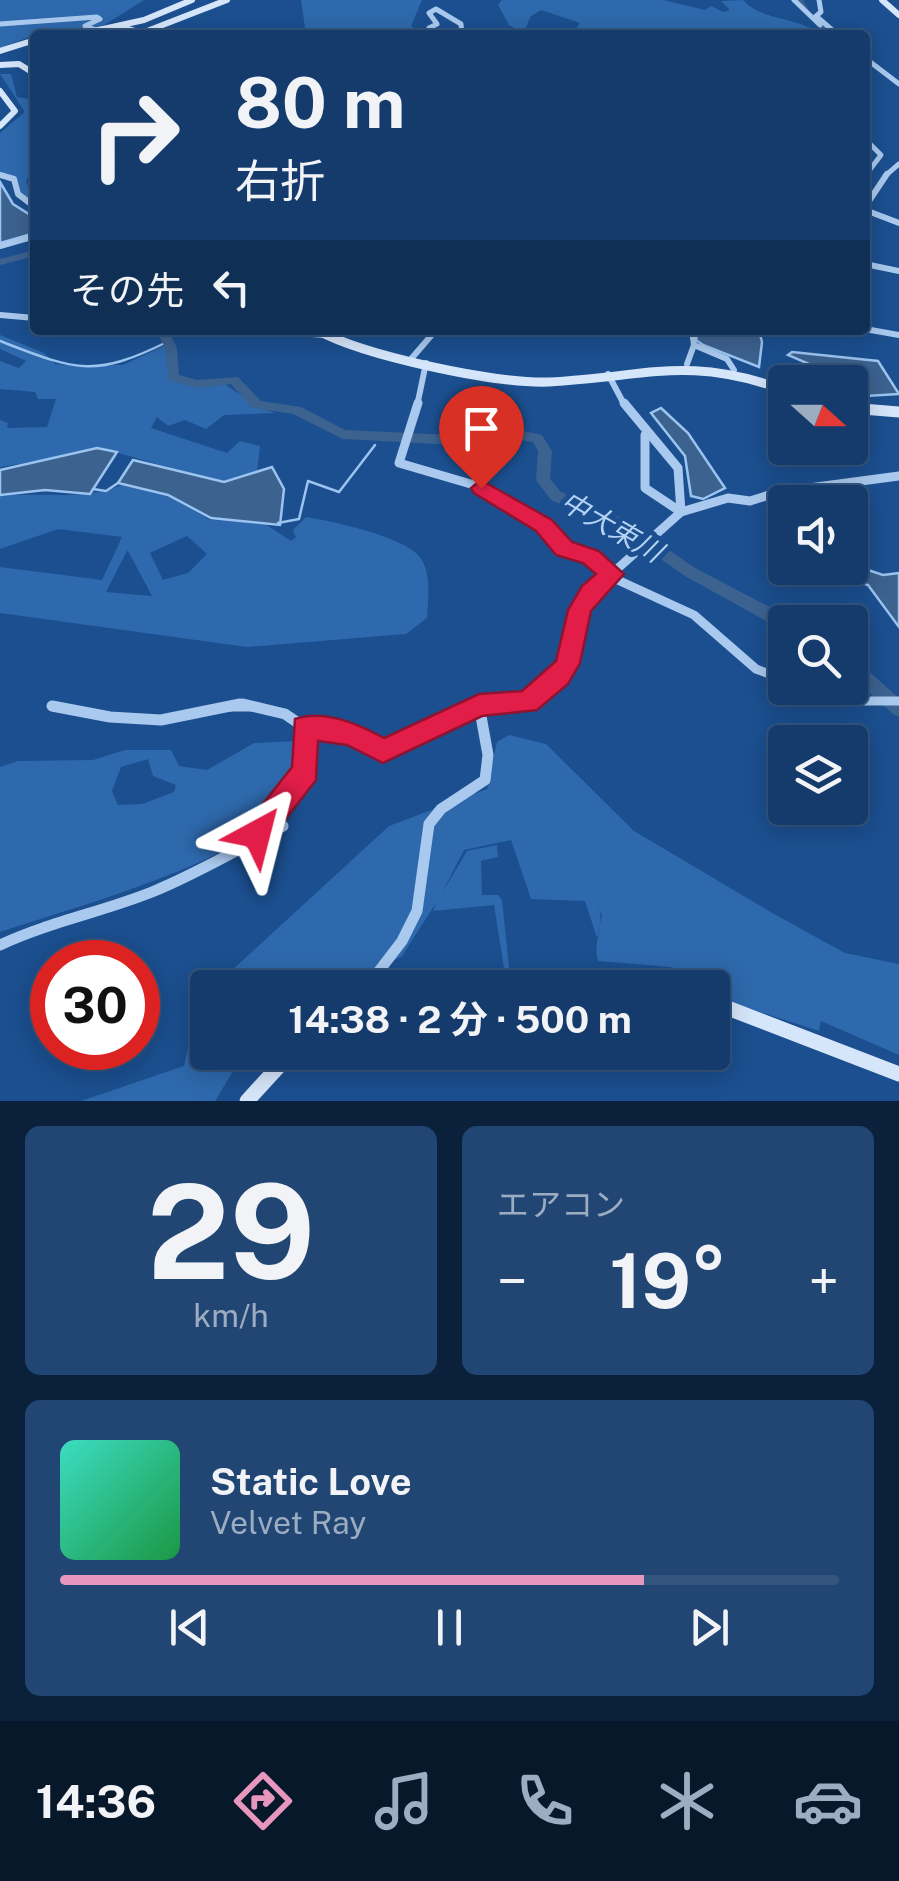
<!DOCTYPE html>
<html lang="ja">
<meta charset="utf-8">
<style>
:root{--surface:#143b6b;--page:#214673;--text:#f1f3f6;--muted:#9dadc1;--line:#33557e;--accent:#e797bd}
body{margin:0;font-family:"Public Sans","Noto Sans JP",sans-serif;background:var(--page);color:var(--text);height:100vh;display:flex;flex-direction:column;font-size:38px;white-space:nowrap}
*{box-sizing:border-box;margin:0}
p{font-size:32px;color:var(--muted)}
.icon{flex:none;width:55px;height:55px;fill:none;stroke:currentColor;stroke-width:2;stroke-linecap:round;stroke-linejoin:round}
.map{position:relative;height:1101px;overflow:hidden}
.sheet{display:flex;flex-direction:column;gap:25px;padding:25px;background:#0b203b;flex:1}
.sheet>*{flex:none}
.banner{position:absolute;left:30px;top:30px;width:840px;height:305px;border-radius:10px;box-shadow:0 5px 25px #0003,0 0 0 2px var(--line);background:#143b6b;color:var(--text);overflow:hidden}
.needle{width:65px;rotate:111deg}
.fabs{position:absolute;left:768px;top:365px;display:grid;gap:20px}
.fabs a{display:grid;place-items:center;width:100px;height:100px;border-radius:10px;background:var(--surface);box-shadow:0 5px 25px #0003,0 0 0 2px var(--line);font-size:50px}
.speed{position:absolute;left:30px;top:940px;display:flex;gap:20px;font-size:50px;font-weight:700;text-align:center}
.speed>*{display:grid;place-content:center;width:130px;height:130px;border-radius:50%;background:var(--surface);box-shadow:0 5px 25px #0003,0 0 0 2px var(--line);line-height:1}
.speed .limit{border:15px solid #d22;background:#fff;color:#111}
.pin{position:absolute;display:grid;place-items:center;width:85px;height:85px;color:#fff;margin:-102px -42px;border-radius:50% 50% 50% 0;rotate:-45deg;box-shadow:0 0 10px #0007}
.pin .icon{rotate:45deg}
.me{position:absolute;width:110px;margin:-55px;rotate:38deg;stroke-linejoin:round;filter:drop-shadow(0 0 8px #0008)}
.turn{display:flex;align-items:center;gap:35px;height:210px;padding:0 40px;font-size:45px}
.turn .icon{width:130px;height:130px;stroke-width:2.5}
.turn b{display:block;font-size:70px;line-height:85px}
.then{display:flex;align-items:center;height:95px;padding:0 40px;background:#0003;gap:20px;font-size:38px}
.big{font-size:75px;font-weight:700;line-height:1.1}
.sheet .card{flex:1;display:flex;flex-direction:column;justify-content:center;gap:15px;min-width:0;padding:0 35px;border-radius:15px;background:var(--page)}
.sheet .dial{align-items:center;gap:0}
.dial b{font-size:130px;line-height:1}
.song{display:flex;align-items:center;gap:30px}
.cover{width:120px;height:120px;border-radius:15px;background:linear-gradient(135deg,hsl(170 70% 55%),hsl(140 70% 35%))}
.played{height:10px;border-radius:5px;background:linear-gradient(90deg,var(--accent) 75%,var(--line) 75%)}
.keys{display:flex;justify-content:space-around;direction:ltr}
.heat{display:flex;justify-content:space-between;align-items:center;font-size:55px;direction:ltr}
.sheet .tiles{flex:1;display:grid;gap:25px;grid-template-columns:1fr 1fr}
.card:last-child{grid-column:span 2}
.trip{position:absolute;left:190px;top:970px;width:540px;height:100px;border-radius:10px;background:var(--surface);box-shadow:0 5px 25px #0003,0 0 0 2px var(--line);font-weight:700;line-height:100px;text-align:center}
.tabs{display:flex;height:160px;justify-content:space-around;align-items:center;background:#08182b;color:var(--muted)}
.tabs .icon{width:70px;height:70px}
.tabs .on{color:var(--accent)}
.tabs b{font-size:45px;color:var(--text)}
.map>svg:first-child{display:block}
</style>
<div class="map">
<svg width="899" height="1101" viewBox="0 0 899 1101">
<rect width="100%" height="100%" fill="#1b4f8f"/>
<g fill="#2e69ad" fill-rule="evenodd">
<path d="M 0,0 L 144,0 L 101,27 L 35,35 L 0,48 Z"/>
<path d="M 301,0 L 422,0 L 411,26 L 424,35 L 306,35 Z"/>
<path d="M 502,0 L 663,0 L 705,10 L 711,6 L 723,12 L 730,10 L 721,1 L 743,0 C 761,21 798,16 822,35 L 756,31 L 748,35 L 572,35 L 580,23 L 541,10 L 530,17 L 524,33 L 509,25 L 498,5 Z"/>
<path d="M 0,74 L 11,74 L 17,97 L 35,100 L 35,165 L 26,181 L 35,206 L 20,194 L 14,177 L 0,174 L 0,133 L 25,112 Z"/>
<path d="M 0,335 L 44,353 L 55,364 L 67,365 L 123,365 L 168,344 L 171,378 L 198,385 L 225,384 L 259,408 L 275,413 L 224,415 L 206,429 L 185,420 L 168,426 L 157,417 L 151,428 L 227,453 L 240,441 L 260,446 L 257,472 L 226,481 L 209,479 L 98,447 L 61,458 L 0,467 L 0,420 L 8,423 L 7,428 L 47,427 L 56,399 L 38,399 L 35,392 L 0,389 L 0,361 L 19,368 L 26,361 L 0,349 Z"/>
<path d="M 122,485 L 170,497 L 210,520 L 262,522 L 291,541 L 296,537 L 293,530 L 306,517 C 331,521 402,536 419,556 C 432,571 428,599 427,618 L 406,634 L 247,647 L 0,613 L 0,567 L 102,580 L 122,537 L 58,529 L 0,549 L 0,496 C 40,492 84,501 122,485 ZM 187,536 L 207,554 L 188,573 L 163,580 L 150,553 ZM 127,551 L 128,551 L 152,596 L 106,592 Z"/>
<path d="M 509,735 L 546,744 L 634,831 L 774,914 L 845,953 L 899,964 L 899,1055 L 821,1021 L 819,1031 L 714,997 L 712,988 L 701,987 L 671,967 L 598,961 C 592,941 607,923 597,902 L 602,916 L 597,938 L 585,901 L 531,899 L 511,840 L 464,850 L 442,893 L 467,851 L 497,845 L 498,857 L 481,861 L 482,895 L 498,895 L 502,900 L 511,987 L 507,987 L 494,905 L 433,911 L 436,903 L 402,956 L 343,987 L 221,988 L 230,972 L 389,826 L 487,789 L 497,742 Z"/>
<path d="M 299,741 C 306,778 275,799 253,827 L 250,837 C 170,881 86,904 0,932 L 0,767 L 18,761 L 93,760 L 125,750 L 171,750 L 179,766 L 207,770 L 254,743 ZM 148,759 L 153,776 L 176,785 L 174,792 L 142,804 L 118,805 L 112,791 L 121,767 Z"/>
<path d="M 207,1010 L 208,1052 L 244,1053 L 215,1101 L 81,1101 L 184,1066 L 190,1039 Z"/>
</g>
<g fill="#3c6290" stroke="#9cc4f0" stroke-width="2.5">
<path d="M 0,182 L 13,204 L 35,218 L 35,233 L 0,243 Z"/>
<path d="M 698,330 L 759,330 L 762,342 L 759,367 L 703,345 L 696,340 Z"/>
<path d="M 792,352 L 878,361 L 899,394 L 850,397 L 850,382 L 831,382 L 816,367 L 788,355 Z"/>
<path d="M 661,408 L 688,433 L 725,488 L 703,499 L 691,496 L 685,456 L 651,413 Z"/>
<path d="M 97,448 L 117,452 L 90,494 L 45,490 L 0,495 L 0,470 Z"/>
<path d="M 133,460 L 224,482 L 272,467 L 284,489 L 280,525 L 211,518 L 168,495 L 118,483 Z"/>
<path d="M 850,564 L 883,575 L 899,573 L 899,627 L 868,585 L 821,568 L 850,568 Z"/>
</g>
<g fill="none" stroke-linecap="round" stroke-linejoin="round">
<g stroke="#9cc4f0" stroke-width="2.5">
<path d="M 0,341 C 75,370 93,379 169,341"/>
<path d="M 93,489 L 106,491 L 118,483"/>
<path d="M 278,523 L 299,519 L 308,481 L 339,492 L 375,445"/>
</g>
<path stroke="#3c6290" stroke-width="5" d="M 800,0 L 808,14 L 834,35"/>
<g fill="#3c6290" fill-rule="evenodd">
<path d="M 35,250 L 35,256 L 0,265 L 0,259 Z"/>
<path d="M 156,330 L 168,330 L 177,348 L 179,375 L 197,380 L 238,377 L 261,401 L 301,407 L 345,430 L 474,436 L 519,430 L 542,435 L 552,451 L 550,479 L 561,492 L 626,520 L 695,568 L 791,618 L 793,622 L 785,622 L 785,630 L 779,628 L 685,576 L 616,528 L 551,500 L 536,480 L 538,451 L 533,442 L 519,440 L 474,446 L 343,439 L 293,414 L 252,408 L 231,384 L 197,388 L 169,380 L 165,348 Z"/>
<path d="M 850,658 L 856,660 L 899,698 L 899,717 L 893,714 L 850,675 Z"/>
</g>
<g stroke="#a9c9ee" stroke-width="5">
<path d="M 794,0 L 820,25"/>
<path d="M 819,0 L 821,12 L 816,16 L 838,35"/>
<path d="M 0,24 L 97,17 L 100,19 L 85,26 L 99,31"/>
<path d="M 429,28 L 437,24 L 429,13 L 436,9 L 461,24 L 462,35"/>
<path d="M 865,58 L 899,84"/>
<path d="M 865,77 L 869,60"/>
<path d="M 865,139 L 881,155 L 865,176"/>
<path d="M 0,175 L 4,176"/>
<path d="M 885,176 L 899,164"/>
</g>
<g stroke="#a9c9ee" stroke-width="6">
<path d="M 0,175 L 14,179 L 18,194 L 35,207"/>
<path d="M 865,207 L 887,174"/>
<path d="M 865,210 L 899,223"/>
<path d="M 0,246 L 35,236"/>
<path d="M 865,264 L 899,271"/>
<path d="M 0,315 L 35,318"/>
<path d="M 865,329 L 899,335"/>
<path d="M 261,330 L 324,335"/>
<path d="M 692,330 L 694,345 L 727,359 L 734,370"/>
<path d="M 411,359 L 436,330"/>
<path d="M 687,364 L 694,345"/>
<path d="M 608,374 L 625,406"/>
<path d="M 417,406 L 426,363"/>
</g>
<g stroke="#a9c9ee" stroke-width="9">
<path d="M 418,403 L 399,463 L 481,487 L 544,525 L 564,548 L 591,557 L 612,574"/>
<path d="M 645,435 L 645,488 L 681,512 L 728,498 L 750,501 L 779,492 L 899,476"/>
<path d="M 609,576 L 694,615 L 756,669 L 785,680"/>
<path d="M 811,688 L 859,701 L 899,701"/>
<path d="M 52,706 L 56,707"/>
<path d="M 228,707 L 254,707"/>
<path d="M 475,707 L 479,705"/>
<path d="M 479,707 L 530,698 L 552,684 L 568,657 L 589,594 L 681,512 L 678,468 L 624,403"/>
</g>
<g stroke="#a9c9ee" stroke-width="11">
<path d="M 243,704 L 285,714 L 304,727 L 352,734 L 383,751 L 479,705"/>
<path d="M 52,706 L 110,717 L 161,720 L 240,704"/>
<path d="M 260,839 L 257,834 L 262,825 L 304,775 L 304,727"/>
<path d="M 0,945 C 49,922 102,912 152,892 C 197,874 240,848 283,826"/>
<path d="M 366,988 L 402,941 L 417,911 L 429,824 L 441,809 L 485,780 L 488,755 L 479,705 L 489,704"/>
</g>
<g stroke="#d6e6fa" stroke-width="6">
<path d="M 882,0 L 899,15"/>
<path d="M 122,27 L 142,33 L 227,0"/>
<path d="M 76,35 L 144,20 L 192,0"/>
<path d="M 0,51 L 35,40"/>
<path d="M 0,65 L 19,64 L 35,74"/>
<path d="M 0,91 L 15,111 L 0,126"/>
<path d="M 32,176 L 35,169"/>
</g>
<g stroke="#d6e6fa" stroke-width="9">
<path d="M 33,174 L 35,189"/>
<path d="M 317,330 C 364,356 496,384 549,382 C 647,377 686,355 785,390"/>
</g>
<path stroke="#d6e6fa" stroke-width="11" d="M 850,408 L 899,412"/>
<g stroke="#d6e6fa" stroke-width="15">
<path d="M 712,1002 L 899,1074"/>
<path d="M 247,1101 L 292,1052"/>
</g>
</g>
<path fill="#e11d48" stroke="#92132f" stroke-width="2.5" d="M 481,480 L 552,520 L 572,542 L 599,551 L 624,574 L 591,611 L 580,663 L 568,684 L 537,710 L 482,716 L 383,763 L 347,745 L 318,741 L 316,780 L 267,843 L 257,847 L 247,843 L 242,834 L 247,824 L 292,767 L 295,719 C 323,709 359,724 384,738 L 479,694 L 522,691 L 556,661 L 568,610 L 582,586 L 596,574 L 583,563 L 556,555 L 536,531 L 474,493 L 471,488 Z"/>
<g text-anchor="middle" dominant-baseline="central" stroke-width="10" stroke-linejoin="round" paint-order="stroke">
<g font-size="28" font-style="italic" fill="#b5d3f5" stroke="#1b4f8f">
<text transform="translate(612 526) rotate(30)">中大束川</text>
</g>
</g>
</svg>
<div class="fabs">
<a><svg class="needle" viewBox="-14 -14 28 28"><path d="M0-13l5 13h-10z" fill="#e53935"/><path d="M0 13l5-13h-10z" fill="#9dadc1"/></svg></a>
<a><svg class="icon" aria-label="sound" viewBox="0 0 24 24"><path d="M4 9h4l5-4v14l-5-4H4zM17 9q2 3 0 6"/></svg></a>
<a><svg class="icon" aria-label="search" viewBox="0 0 24 24"><circle cx="10" cy="10" r="6"/><path d="M15 15l6 6"/></svg></a>
<a><svg class="icon" aria-label="layers" viewBox="0 0 24 24"><path d="M12 4l9 5-9 5-9-5zM3 14l9 5 9-5"/></svg></a>
</div>
<div class="speed"><div class="limit">30</div></div>
<div class="pin" style="left:481px;top:488px;background:#d93025"><svg class="icon" aria-label="arrive" viewBox="0 0 24 24"><path d="M6 21V4h12l-3 4 3 4H6"/></svg></div>
<svg class="me" style="left:257px;top:834px" viewBox="-20 -20 40 40"><path d="M0-17L14 15 0 8-14 15z" fill="#e11d48" stroke="#fff" stroke-width="4"/></svg>
<div class="trip">14:38 · 2 分 · 500 m</div>
<div class="banner">
<div class="turn"><svg class="icon" aria-label="right" viewBox="0 0 24 24"><path d="M7 20v-9h11M14 6l5 5-5 5"/></svg><div><b>80 m</b>右折</div></div>
<div class="then">その先<svg class="icon" aria-label="left" viewBox="0 0 24 24"><path d="M17 20v-9H6M10 6l-5 5 5 5"/></svg></div>
</div>
</div>
<section class="sheet">
<div class="tiles">
<div class="card dial"><b>29</b><p>km/h</p></div>
<div class="card"><p>エアコン</p>
<div class="heat"><a>−</a><b class="big">19°</b><a>+</a></div>
</div>
<div class="card">
<div class="song"><i class="cover"></i><div><b>Static Love</b><p>Velvet Ray</p></div></div>
<div class="played"></div>
<div class="keys"><svg class="icon" aria-label="previous" viewBox="0 0 24 24"><path d="M18 5L8 12l10 7zM5 5v14"/></svg><svg class="icon" aria-label="pause" viewBox="0 0 24 24"><path d="M8 5v14M16 5v14"/></svg><svg class="icon" aria-label="next" viewBox="0 0 24 24"><path d="M6 5l10 7-10 7zM19 5v14"/></svg></div>
</div>
</div>
</section>
<nav class="tabs">
<b>14:36</b>
<svg class="icon on" aria-label="directions" viewBox="0 0 24 24"><path d="M12 3l9 9-9 9-9-9zM9 14v-3h6M13 9l2 2-2 2"/></svg>
<svg class="icon" aria-label="music" viewBox="0 0 24 24"><path d="M9 18V5l10-2v13"/><circle cx="6" cy="18" r="3"/><circle cx="16" cy="16" r="3"/></svg>
<svg class="icon" aria-label="phone" viewBox="0 0 24 24"><path d="M5 4h4l2 5-3 2q2 4 5 5l2-3 5 2v4C11 20 4 13 5 4z"/></svg>
<svg class="icon" aria-label="climate" viewBox="0 0 24 24"><path d="M12 3v18M4 7l16 10M4 17L20 7"/></svg>
<svg class="icon" aria-label="car" viewBox="0 0 24 24"><path d="M5 17H2v-5l4-1 3-4h7l3 4 3 1v5h-3M9 17h6M6 11h13"/><circle cx="7" cy="17" r="2"/><circle cx="17" cy="17" r="2"/></svg>
</nav>
